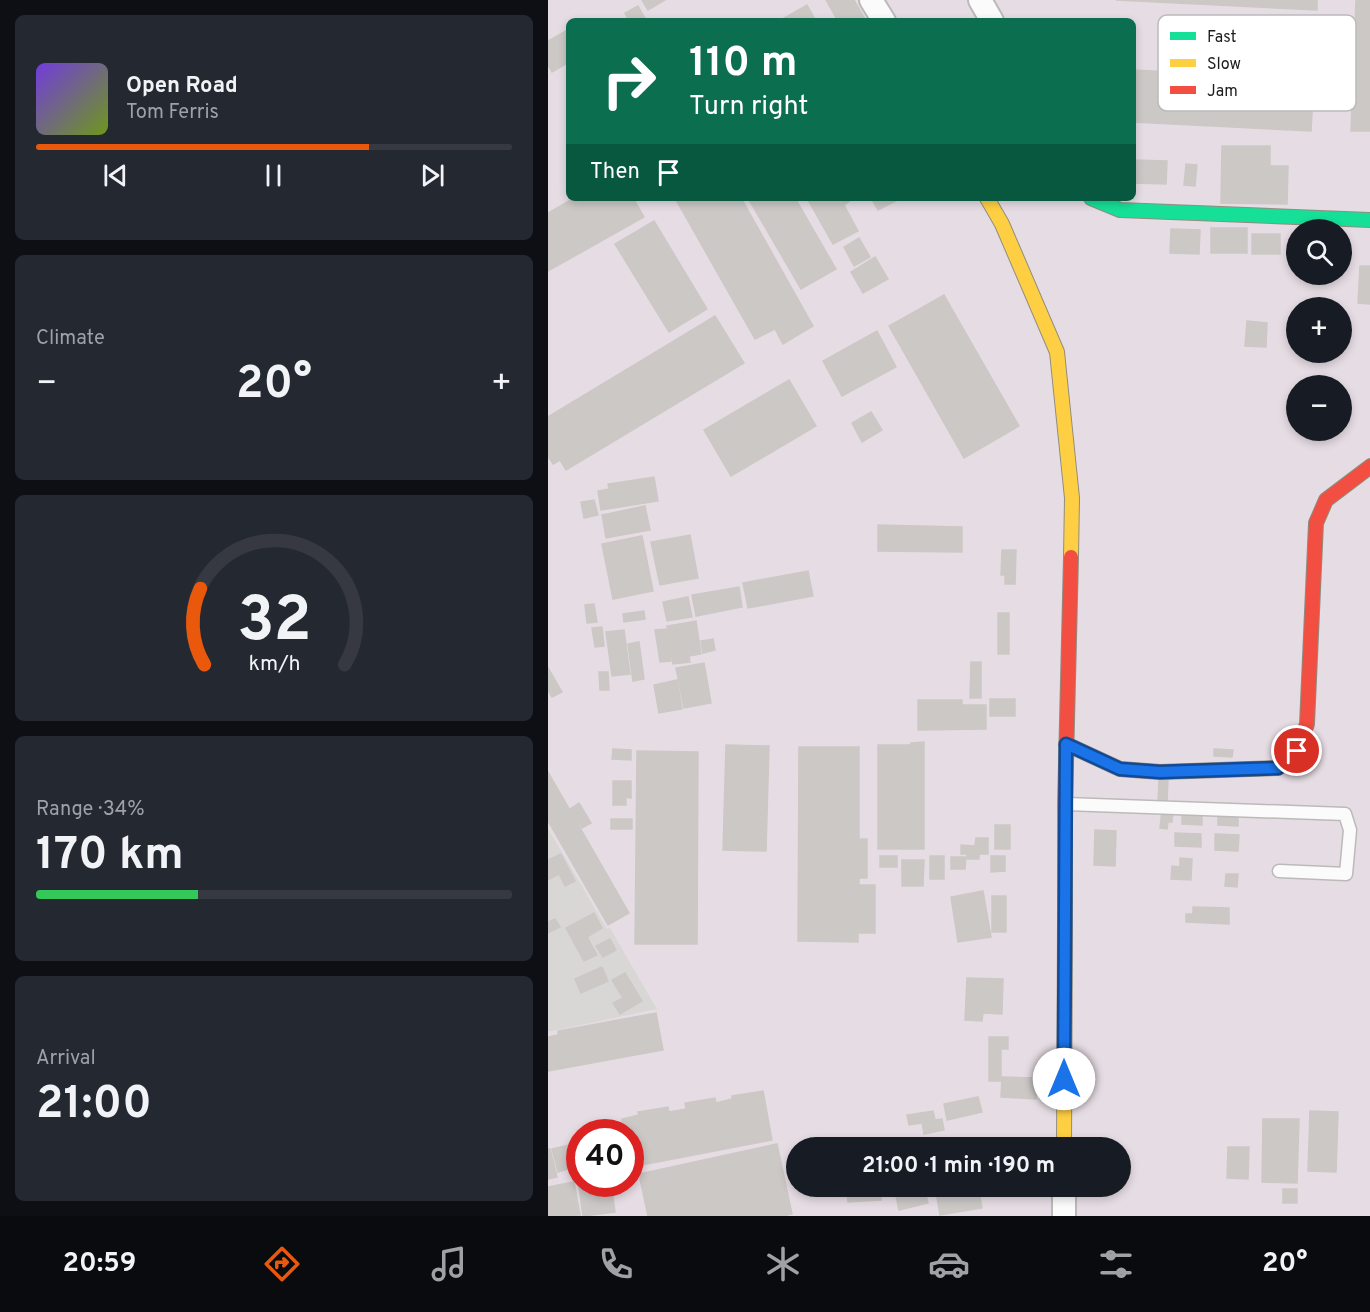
<!DOCTYPE html>
<meta charset="utf-8">
<style>
:root{--surface:#171b24;--page:#242831;--text:#f1f3f6;--muted:#9ea1a6;--line:#363941;--accent:#ea580c}
body{margin:0;font-family:Overpass,sans-serif;background:var(--page);color:var(--text);height:100vh;display:flex;flex-direction:column;font-size:22px;white-space:nowrap}
*{box-sizing:border-box;margin:0}
p{font-size:20px;color:var(--muted)}
.icon{flex:none;width:33px;height:33px;fill:none;stroke:currentColor;stroke-width:2;stroke-linecap:round;stroke-linejoin:round}
.map{position:relative;flex:1;overflow:hidden}
.sheet{display:flex;flex-direction:column;gap:15px;padding:15px;background:#0d0f14;width:548px}
.sheet>*{flex:none}
.guide{position:absolute;left:18px;top:18px;width:570px;height:183px;border-radius:9px;box-shadow:0 3px 9px #0003;background:#0b6e4f;color:#fff;overflow:hidden}
.tools{position:absolute;left:738px;top:219px;display:grid;gap:12px}
.tools a{display:grid;place-items:center;width:66px;height:66px;border-radius:50%;background:var(--surface);box-shadow:0 3px 9px #0003;font-size:30px}
.speed{position:absolute;left:18px;top:1119px;display:flex;gap:12px;font-size:30px;font-weight:700;text-align:center}
.speed>*{display:grid;place-content:center;width:78px;height:78px;border-radius:50%;background:var(--surface);box-shadow:0 3px 9px #0003;line-height:1}
.speed .limit{border:9px solid #d22;background:#fff;color:#111}
.pin{position:absolute;display:grid;place-items:center;width:51px;height:51px;color:#fff;margin:-26px;border:3px solid #fff;border-radius:50%;box-shadow:0 2px 6px #0007}
.me{position:absolute;width:66px;margin:-33px;rotate:0deg;stroke-linejoin:round;filter:drop-shadow(0 0 4px #0008)}
.turn{display:flex;align-items:center;gap:21px;height:126px;padding:0 24px;font-size:27px}
.turn .icon{width:78px;height:78px;stroke-width:2.5}
.turn b{display:block;font-size:42px;line-height:51px}
.then{display:flex;align-items:center;height:57px;padding:0 24px;background:#0003;gap:12px;font-size:22px}
.big{font-size:45px;font-weight:700;line-height:1.1}
.sheet .card{flex:1;display:flex;flex-direction:column;justify-content:center;gap:9px;min-width:0;padding:0 21px;border-radius:9px;background:var(--page)}
.sheet .dial{align-items:center;gap:0}
.dial svg{height:156px;overflow:visible;fill:none;stroke:var(--line);stroke-width:7;stroke-linecap:round;text-anchor:middle}
.dial text{fill:var(--text);stroke:none}
.song{display:flex;align-items:center;gap:18px}
.cover{width:72px;height:72px;border-radius:9px;background:linear-gradient(135deg,hsl(260 70% 55%),hsl(80 70% 35%))}
.played{height:6px;border-radius:3px;background:linear-gradient(90deg,var(--accent) 70%,var(--line) 70%)}
.keys{display:flex;justify-content:space-around;direction:ltr}
.heat{display:flex;justify-content:space-between;align-items:center;font-size:33px;direction:ltr}
.charge{height:9px;border-radius:4px;background:linear-gradient(90deg,#34c759 34%,var(--line) 0)}
.trip{position:absolute;left:238px;top:1137px;width:345px;height:60px;border-radius:30px;background:var(--surface);box-shadow:0 3px 9px #0003;font-weight:700;line-height:60px;text-align:center}
.tab-bar{display:flex;height:96px;justify-content:space-around;align-items:center;background:#090b0e;color:var(--muted)}
.tab-bar .icon{width:42px;height:42px}
.tab-bar .on{color:var(--accent)}
.tab-bar b{font-size:27px;color:var(--text)}
main{display:flex;flex:1;min-height:0}
.map>svg:first-child{display:block}
</style>
<main>
<section class="sheet">
<div class="card">
<div class="song"><i class="cover"></i><div><b>Open Road</b><p>Tom Ferris</p></div></div>
<div class="played"></div>
<div class="keys"><svg class="icon" aria-label="previous" viewBox="0 0 24 24"><path d="M18 5L8 12l10 7zM5 5v14"/></svg><svg class="icon" aria-label="pause" viewBox="0 0 24 24"><path d="M8 5v14M16 5v14"/></svg><svg class="icon" aria-label="next" viewBox="0 0 24 24"><path d="M6 5l10 7-10 7zM19 5v14"/></svg></div>
</div>
<div class="card"><p>Climate</p>
<div class="heat"><a>−</a><b class="big">20°</b><a>+</a></div>
</div>
<div class="card dial"><svg viewBox="0 0 100 80">
<path d="M14 69A42 42 0 1 1 86 69"/>
<path d="M14 69A42 42 0 0 1 12 30" stroke="#ea580c"/>
<text x="50" y="56" font-size="32" font-weight="700">32</text>
<text x="50" y="72" font-size="11">km/h</text>
</svg></div>
<div class="card"><p>Range · 34%</p><b class="big">170 km</b><div class="charge"></div></div>
<div class="card"><p>Arrival</p><b class="big">21:00</b></div>
</section>
<div class="map">
<svg width="823" height="1216" viewBox="0 0 823 1216">
<rect width="100%" height="100%" fill="#eae7e4"/>
<path fill="#d9d7d6" d="M 0,828 L 59,928 L 62,927 L 110,1010 L 0,1032 Z"/>
<path fill="#e6dde4" fill-rule="evenodd" d="M 0,0 L 822,0 L 822,1216 L 0,1216 L 0,1032 L 109,1009 L 62,928 L 59,929 L 0,828 ZM 21,21 L 585,21 L 585,198 L 21,198 ZM 748,230 L 794,230 L 794,274 L 748,274 ZM 748,308 L 794,308 L 794,352 L 748,352 ZM 748,386 L 794,386 L 794,430 L 748,430 ZM 32,1132 L 82,1132 L 82,1184 L 32,1184 ZM 249,1148 L 573,1148 L 573,1186 L 249,1186 Z"/>
<g fill="#cbc8c6" stroke="#cdc8c6" stroke-width="1.5">
<path d="M 94,0 L 117,0 L 100,10 Z"/>
<path d="M 278,0 L 306,0 L 318,21 L 290,21 Z"/>
<path d="M 568,0 L 769,0 L 769,10 Z"/>
<path d="M 808,0 L 823,0 L 823,131 L 803,131 Z"/>
<path d="M 259,5 L 268,21 L 231,21 Z"/>
<path d="M 90,6 L 98,20 L 81,21 L 77,13 Z"/>
<path d="M 21,29 L 21,62 L 4,72 L 0,65 L 0,41 Z"/>
<path d="M 585,70 L 766,79 L 763,131 L 585,122 Z"/>
<path d="M 674,146 L 722,146 L 722,166 L 740,166 L 739,204 L 673,203 Z"/>
<path d="M 586,160 L 619,161 L 618,184 L 585,183 Z"/>
<path d="M 638,164 L 649,165 L 647,186 L 636,185 Z"/>
<path d="M 26,198 L 85,198 L 96,217 L 0,271 L 0,213 Z"/>
<path d="M 127,198 L 193,198 L 265,326 L 235,344 L 227,329 L 207,339 Z"/>
<path d="M 200,198 L 247,198 L 288,269 L 253,289 Z"/>
<path d="M 259,198 L 306,198 L 296,205 L 310,231 L 285,244 Z"/>
<path d="M 323,198 L 353,198 L 330,210 Z"/>
<path d="M 106,221 L 159,309 L 121,332 L 67,244 Z"/>
<rect x="663" y="228" width="36" height="25"/>
<path d="M 623,229 L 652,230 L 651,254 L 622,253 Z"/>
<rect x="704" y="234" width="28" height="20"/>
<path d="M 311,238 L 322,257 L 306,266 L 296,247 Z"/>
<path d="M 327,257 L 340,279 L 315,293 L 303,272 Z"/>
<path d="M 812,266 L 823,266 L 823,304 L 810,303 Z"/>
<path d="M 396,295 L 471,426 L 416,458 L 341,326 Z"/>
<path d="M 167,316 L 196,363 L 18,470 L 12,460 L 5,464 L 0,456 L 0,417 Z"/>
<path d="M 699,321 L 719,323 L 718,347 L 697,346 Z"/>
<path d="M 329,331 L 348,367 L 294,396 L 275,361 Z"/>
<path d="M 241,380 L 268,426 L 183,476 L 156,430 Z"/>
<path d="M 323,412 L 334,430 L 314,442 L 304,423 Z"/>
<path d="M 106,477 L 110,501 L 53,510 L 50,491 L 61,489 L 60,484 Z"/>
<path d="M 46,500 L 50,515 L 36,518 L 33,502 Z"/>
<path d="M 97,506 L 102,530 L 58,538 L 54,515 Z"/>
<path d="M 330,525 L 414,527 L 414,552 L 330,551 Z"/>
<path d="M 142,535 L 150,578 L 112,585 L 103,542 Z"/>
<path d="M 94,536 L 105,591 L 65,599 L 54,544 Z"/>
<path d="M 454,550 L 468,550 L 467,584 L 457,584 L 457,575 L 453,575 Z"/>
<path d="M 260,571 L 265,596 L 200,608 L 195,583 Z"/>
<path d="M 191,587 L 194,607 L 148,616 L 144,595 Z"/>
<path d="M 140,597 L 144,617 L 119,621 L 115,602 Z"/>
<path d="M 46,604 L 49,622 L 39,623 L 37,605 Z"/>
<path d="M 96,611 L 97,619 L 76,622 L 75,614 Z"/>
<rect x="450" y="613" width="11" height="41"/>
<path d="M 148,621 L 153,654 L 141,656 L 142,662 L 125,664 L 119,626 Z"/>
<path d="M 54,627 L 56,646 L 47,647 L 44,628 Z"/>
<path d="M 119,629 L 123,661 L 112,662 L 107,630 Z"/>
<path d="M 76,630 L 82,674 L 64,676 L 58,632 Z"/>
<path d="M 165,639 L 167,650 L 155,653 L 153,641 Z"/>
<path d="M 91,642 L 96,679 L 85,681 L 80,644 Z"/>
<path d="M 423,662 L 433,662 L 433,698 L 422,698 Z"/>
<path d="M 156,663 L 163,703 L 136,708 L 128,668 Z"/>
<path d="M 0,668 L 14,692 L 4,697 L 0,690 Z"/>
<path d="M 51,672 L 60,672 L 61,690 L 52,690 Z"/>
<path d="M 129,680 L 134,709 L 111,713 L 106,685 Z"/>
<rect x="442" y="699" width="25" height="17"/>
<path d="M 370,700 L 414,700 L 414,705 L 438,705 L 438,729 L 370,730 Z"/>
<path d="M 376,742 L 376,849 L 330,849 L 330,745 L 362,745 L 363,743 Z"/>
<path d="M 178,745 L 221,746 L 218,851 L 175,850 Z"/>
<path d="M 251,747 L 311,747 L 311,839 L 319,839 L 319,878 L 311,878 L 311,885 L 327,885 L 327,933 L 310,933 L 310,942 L 250,941 Z"/>
<path d="M 65,749 L 83,750 L 83,760 L 64,759 Z"/>
<path d="M 666,749 L 685,750 L 684,757 L 666,756 Z"/>
<path d="M 89,751 L 150,752 L 149,944 L 87,944 Z"/>
<path d="M 0,772 L 81,913 L 60,925 L 0,821 Z"/>
<path d="M 611,779 L 620,779 L 619,803 L 610,803 Z"/>
<path d="M 65,781 L 83,781 L 83,798 L 78,797 L 78,805 L 65,805 Z"/>
<path d="M 31,803 L 43,823 L 34,828 L 22,809 Z"/>
<path d="M 614,810 L 625,811 L 624,822 L 620,822 L 619,829 L 612,828 Z"/>
<path d="M 634,815 L 654,816 L 654,825 L 634,824 Z"/>
<path d="M 670,815 L 690,815 L 690,826 L 670,825 Z"/>
<rect x="63" y="819" width="21" height="10"/>
<rect x="447" y="825" width="15" height="24"/>
<path d="M 547,830 L 568,831 L 567,866 L 546,865 Z"/>
<path d="M 627,833 L 653,834 L 653,847 L 627,846 Z"/>
<path d="M 667,834 L 691,835 L 690,851 L 667,850 Z"/>
<path d="M 428,838 L 440,838 L 440,854 L 431,854 L 431,859 L 419,859 L 419,854 L 413,854 L 413,845 L 427,846 Z"/>
<path d="M 13,854 L 27,881 L 17,886 L 11,874 L 0,880 L 0,860 Z"/>
<rect x="332" y="856" width="17" height="11"/>
<rect x="382" y="856" width="14" height="23"/>
<path d="M 443,856 L 457,856 L 457,871 L 443,872 Z"/>
<path d="M 403,857 L 418,857 L 417,869 L 403,869 Z"/>
<path d="M 632,858 L 644,859 L 643,880 L 623,879 L 624,866 L 632,867 Z"/>
<path d="M 354,860 L 376,860 L 375,886 L 354,886 Z"/>
<path d="M 678,874 L 690,874 L 689,887 L 677,886 Z"/>
<path d="M 435,891 L 443,937 L 410,942 L 403,897 Z"/>
<rect x="444" y="896" width="14" height="36"/>
<path d="M 645,907 L 681,908 L 681,924 L 638,922 L 638,914 L 645,914 Z"/>
<path d="M 46,913 L 54,928 L 39,937 L 49,955 L 36,961 L 18,928 Z"/>
<path d="M 7,919 L 12,927 L 0,933 L 0,922 Z"/>
<path d="M 62,939 L 68,950 L 55,957 L 48,946 Z"/>
<path d="M 54,967 L 60,981 L 33,993 L 27,979 Z"/>
<path d="M 77,973 L 94,1001 L 72,1014 L 65,1003 L 75,998 L 64,980 Z"/>
<path d="M 419,978 L 455,979 L 454,1014 L 435,1013 L 434,1021 L 417,1020 Z"/>
<path d="M 108,1013 L 115,1050 L 0,1071 L 0,1037 L 10,1035 L 10,1031 Z"/>
<path d="M 441,1037 L 460,1037 L 460,1049 L 453,1049 L 453,1081 L 441,1081 Z"/>
<path d="M 454,1077 L 488,1078 L 488,1099 L 453,1097 Z"/>
<path d="M 215,1091 L 224,1140 L 83,1167 L 82,1132 L 76,1132 L 74,1119 L 91,1115 L 90,1112 L 120,1107 L 121,1112 L 138,1109 L 137,1103 L 167,1098 L 168,1103 L 184,1099 L 184,1096 Z"/>
<path d="M 430,1097 L 434,1112 L 399,1120 L 396,1104 Z"/>
<path d="M 385,1111 L 387,1120 L 394,1119 L 396,1130 L 376,1134 L 374,1123 L 361,1125 L 359,1115 Z"/>
<path d="M 762,1111 L 790,1112 L 788,1172 L 760,1171 Z"/>
<path d="M 715,1119 L 751,1119 L 749,1183 L 714,1182 Z"/>
<path d="M 32,1143 L 32,1170 L 25,1145 Z"/>
<path d="M 229,1144 L 244,1214 L 235,1216 L 100,1216 L 91,1174 Z"/>
<path d="M 21,1145 L 27,1167 L 10,1172 L 4,1149 Z"/>
<path d="M 680,1147 L 701,1147 L 700,1179 L 679,1178 Z"/>
<path d="M 0,1149 L 2,1149 L 9,1177 L 0,1179 Z"/>
<path d="M 32,1179 L 32,1184 L 63,1184 L 67,1212 L 35,1216 L 30,1180 Z"/>
<path d="M 26,1182 L 32,1215 L 0,1216 L 0,1187 Z"/>
<path d="M 298,1186 L 332,1186 L 333,1200 L 300,1202 Z"/>
<path d="M 367,1186 L 376,1186 L 380,1203 L 351,1210 L 347,1191 Z"/>
<path d="M 387,1186 L 430,1186 L 434,1208 L 392,1215 Z"/>
<rect x="735" y="1189" width="14" height="14"/>
</g>
<g fill="none" stroke-linecap="round" stroke-linejoin="round">
<defs>
<path id="lane" d="M 518,804 L 797,814 L 802,830 L 798,874 L 731,871"/>
<g id="street">
<path d="M 323,0 L 336,21"/>
<path d="M 432,0 L 444,21"/>
<path d="M 516,1216 L 516,1186"/>
</g>
<path id="fast" d="M 543,198 L 572,210 L 823,220"/>
<g id="slow">
<path d="M 439,198 L 454,224 L 509,352 L 524,498 L 523,557"/>
<path d="M 516,1148 L 517,922"/>
</g>
<g id="jam">
<path d="M 518,744 L 572,769 L 612,772 L 730,768 L 749,751 L 759,724 L 768,523 L 778,500 L 823,466"/>
<path d="M 517,922 L 517,804 L 523,557"/>
</g>
</defs>
<use href="#lane" stroke="#bcbab9" stroke-width="15"/>
<use href="#street" stroke="#bcbab9" stroke-width="26"/>
<use href="#fast" stroke="#918d7f" stroke-width="16"/>
<use href="#slow" stroke="#918d7f" stroke-width="16"/>
<use href="#jam" stroke="#918d7f" stroke-width="16"/>
<use href="#lane" stroke="#fcfbfb" stroke-width="12"/>
<use href="#street" stroke="#fcfbfb" stroke-width="22"/>
<use href="#fast" stroke="#16e098" stroke-width="14"/>
<use href="#slow" stroke="#ffcf43" stroke-width="14"/>
<use href="#jam" stroke="#f24e42" stroke-width="14"/>
</g>
<g fill="none" stroke-linecap="round" stroke-linejoin="round">
<defs>
<path id="route" d="M 516,1079 L 518,744 L 572,769 L 612,772 L 730,768 L 749,751"/>
</defs>
<use href="#route" stroke="#114b97" stroke-width="15"/>
<use href="#route" stroke="#1a73e8" stroke-width="10"/>
</g>
<rect x="610" y="15" width="198" height="96" rx="9" fill="#fff" stroke="#bbb" stroke-width="1.5"/>
<rect x="622" y="32" width="26" height="8" fill="#16e098"/>
<rect x="622" y="59" width="26" height="8" fill="#ffcf43"/>
<rect x="622" y="86" width="26" height="8" fill="#f24e42"/>
<g font-size="16" fill="#1c1c1c">
<text x="659" y="42">Fast</text>
<text x="659" y="69">Slow</text>
<text x="659" y="96">Jam</text>
</g>
</svg>
<div class="tools">
<a><svg class="icon" aria-label="search" viewBox="0 0 24 24"><circle cx="10" cy="10" r="6"/><path d="M15 15l6 6"/></svg></a>
<a>+</a>
<a>−</a>
</div>
<div class="speed"><div class="limit">40</div></div>
<div class="pin" style="left:749px;top:751px;background:#d93025"><svg class="icon" aria-label="arrive" viewBox="0 0 24 24"><path d="M6 21V4h12l-3 4 3 4H6"/></svg></div>
<svg class="me" style="left:516px;top:1079px" viewBox="-20 -20 40 40"><circle r="19" fill="#fff"/><path d="M0-13L10 11 0 6-10 11z" fill="#1a73e8"/></svg>
<div class="trip">21:00 · 1 min · 190 m</div>
<div class="guide">
<div class="turn"><svg class="icon" aria-label="right" viewBox="0 0 24 24"><path d="M7 20v-9h11M14 6l5 5-5 5"/></svg><div><b>110 m</b>Turn right</div></div>
<div class="then">Then<svg class="icon" aria-label="arrive" viewBox="0 0 24 24"><path d="M6 21V4h12l-3 4 3 4H6"/></svg></div>
</div>
</div>
</main>
<nav class="tab-bar">
<b>20:59</b>
<svg class="icon on" aria-label="directions" viewBox="0 0 24 24"><path d="M12 3l9 9-9 9-9-9zM9 14v-3h6M13 9l2 2-2 2"/></svg>
<svg class="icon" aria-label="music" viewBox="0 0 24 24"><path d="M9 18V5l10-2v13"/><circle cx="6" cy="18" r="3"/><circle cx="16" cy="16" r="3"/></svg>
<svg class="icon" aria-label="phone" viewBox="0 0 24 24"><path d="M5 4h4l2 5-3 2q2 4 5 5l2-3 5 2v4C11 20 4 13 5 4z"/></svg>
<svg class="icon" aria-label="climate" viewBox="0 0 24 24"><path d="M12 3v18M4 7l16 10M4 17L20 7"/></svg>
<svg class="icon" aria-label="car" viewBox="0 0 24 24"><path d="M5 17H2v-5l4-1 3-4h7l3 4 3 1v5h-3M9 17h6M6 11h13"/><circle cx="7" cy="17" r="2"/><circle cx="17" cy="17" r="2"/></svg>
<svg class="icon" aria-label="filters" viewBox="0 0 24 24"><path d="M4 7h16M4 17h16"/><circle cx="9" cy="7" r="2"/><circle cx="15" cy="17" r="2"/></svg>
<b>20°</b>
</nav>
